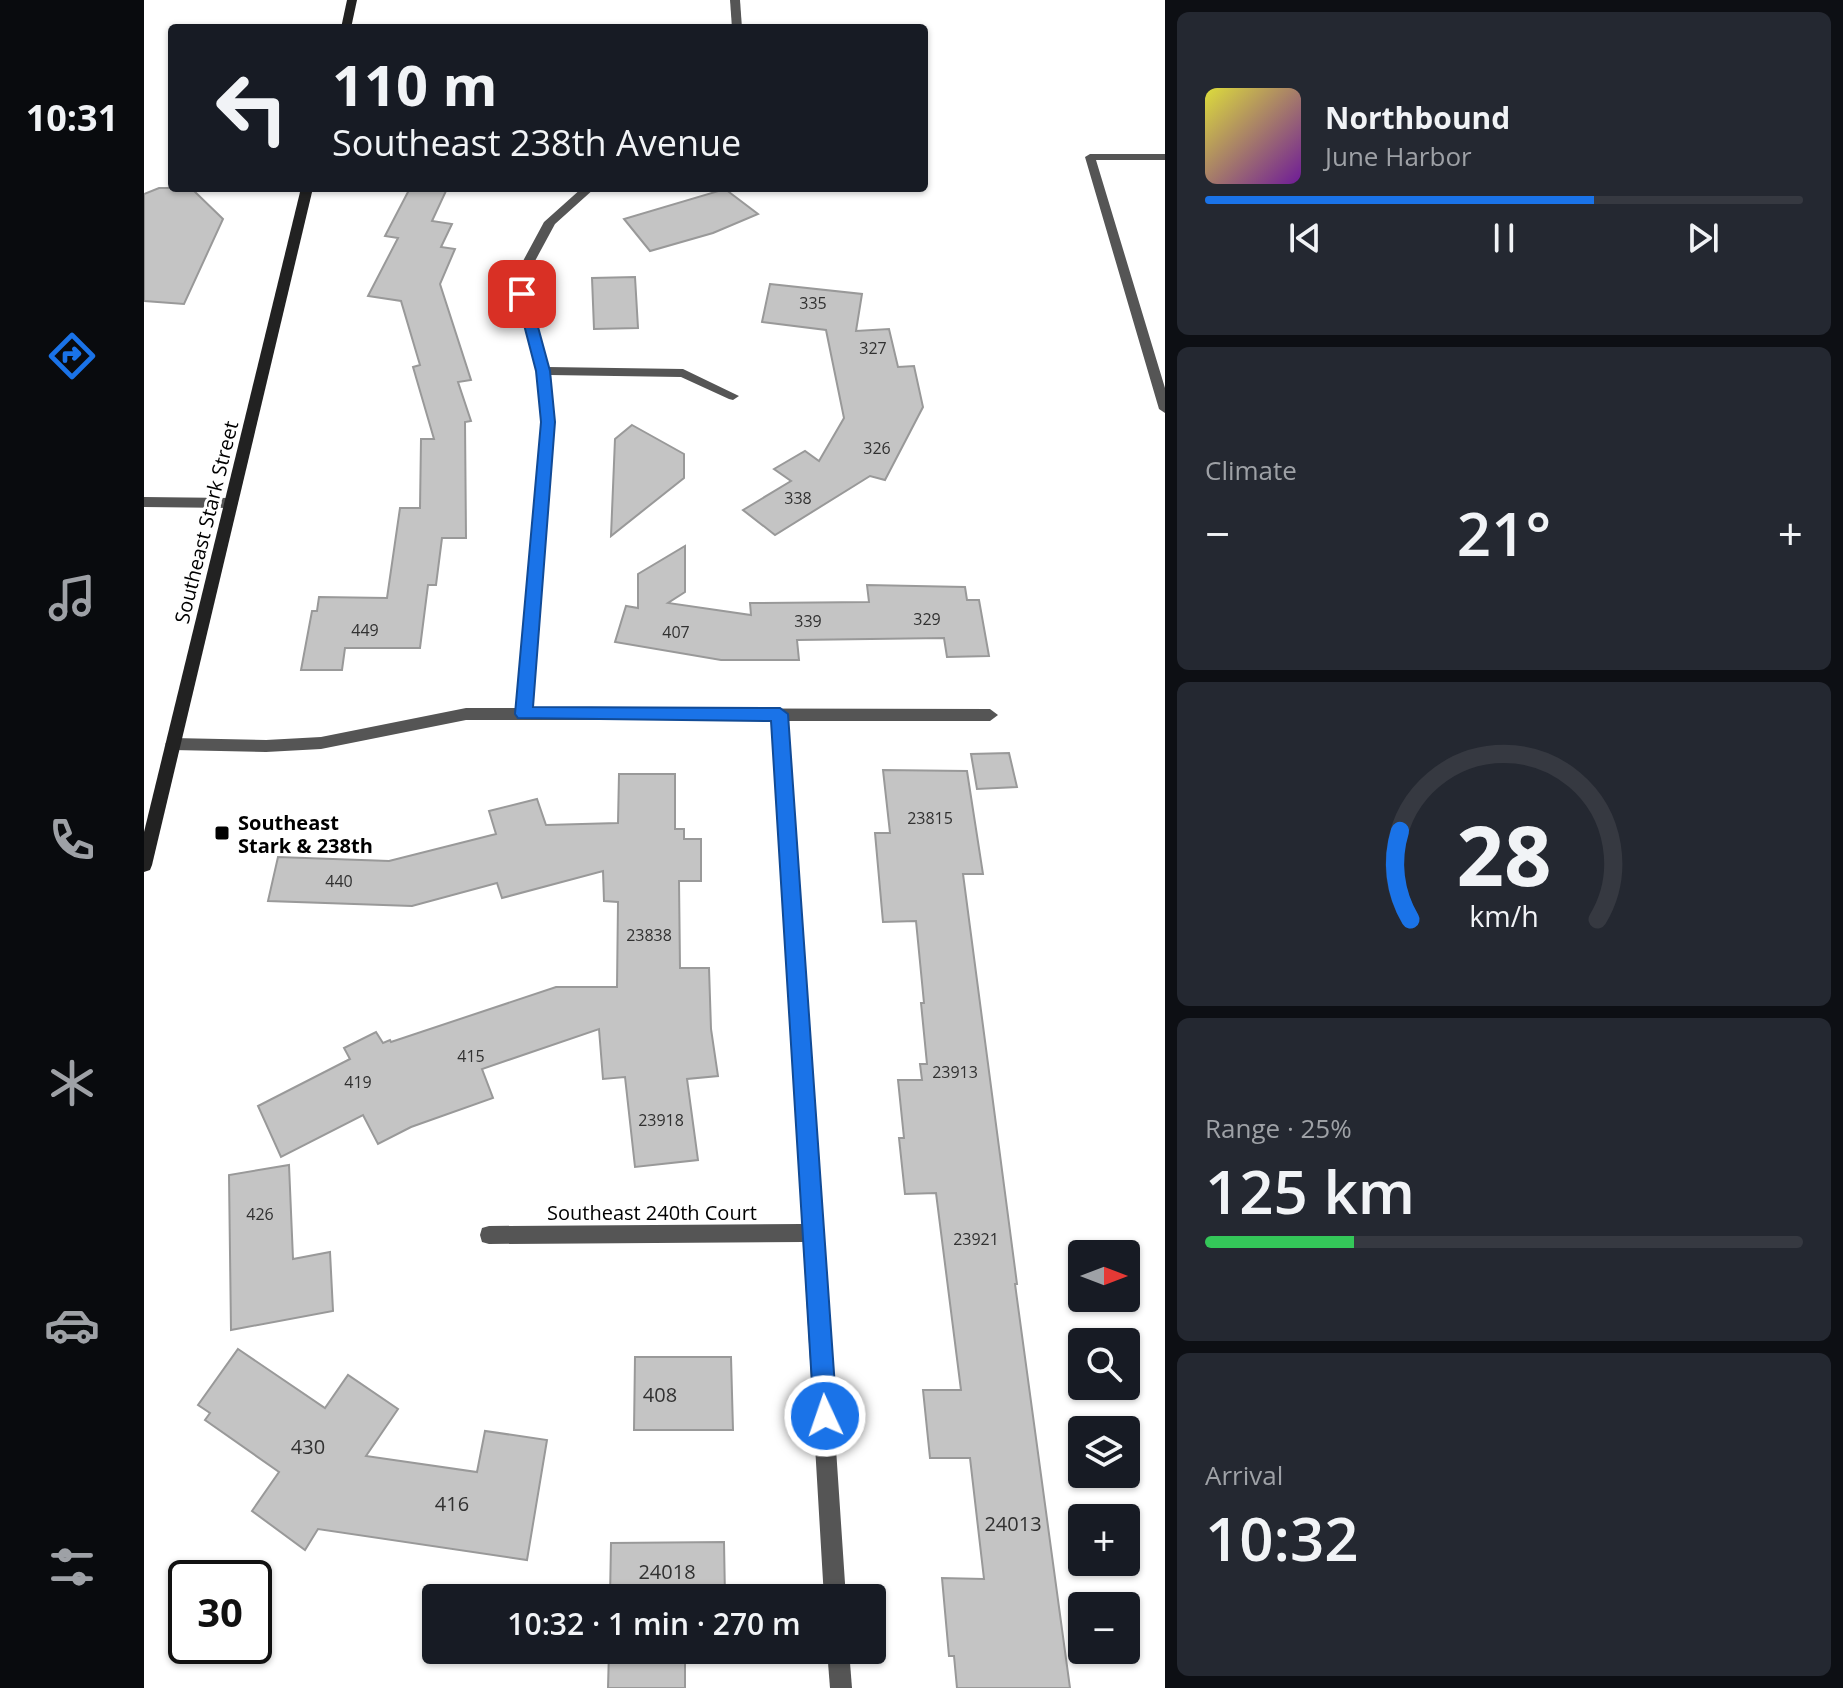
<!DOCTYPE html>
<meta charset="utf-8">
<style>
:root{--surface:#171b24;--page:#242831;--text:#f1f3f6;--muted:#9ea1a6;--line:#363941;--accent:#1a73e8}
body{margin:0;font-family:"Open Sans",sans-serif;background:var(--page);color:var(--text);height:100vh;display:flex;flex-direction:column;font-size:30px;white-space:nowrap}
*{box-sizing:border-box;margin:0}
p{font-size:26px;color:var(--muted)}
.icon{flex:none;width:44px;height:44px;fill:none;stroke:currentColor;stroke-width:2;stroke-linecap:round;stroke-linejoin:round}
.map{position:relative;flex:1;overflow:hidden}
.details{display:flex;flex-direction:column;gap:12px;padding:12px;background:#0d0f14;width:678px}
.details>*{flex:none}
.top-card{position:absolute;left:24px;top:24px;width:760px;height:168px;border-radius:8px;box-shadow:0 2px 6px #0004;background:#171b24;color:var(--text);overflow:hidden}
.needle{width:52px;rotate:90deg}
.buttons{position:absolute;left:924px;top:1240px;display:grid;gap:16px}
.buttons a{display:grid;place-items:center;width:72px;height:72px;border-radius:8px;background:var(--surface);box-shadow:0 2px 6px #0004;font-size:40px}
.speed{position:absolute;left:24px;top:1560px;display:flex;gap:16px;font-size:40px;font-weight:700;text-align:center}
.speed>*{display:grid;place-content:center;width:104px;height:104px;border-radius:50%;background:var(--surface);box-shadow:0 2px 6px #0004;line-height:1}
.speed .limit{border:4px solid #111;border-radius:12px;background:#fff;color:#111}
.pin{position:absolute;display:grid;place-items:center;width:68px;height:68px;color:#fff;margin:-34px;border-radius:16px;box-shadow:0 4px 12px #0006}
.me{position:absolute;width:88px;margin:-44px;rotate:357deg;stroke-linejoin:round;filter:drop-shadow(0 0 6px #0008)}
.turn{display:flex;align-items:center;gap:28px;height:168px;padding:0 32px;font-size:36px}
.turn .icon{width:104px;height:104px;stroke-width:2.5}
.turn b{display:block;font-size:56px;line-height:68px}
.big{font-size:60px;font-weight:600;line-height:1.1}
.details .card{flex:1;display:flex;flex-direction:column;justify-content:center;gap:12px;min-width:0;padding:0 28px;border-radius:12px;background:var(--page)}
.details .dial{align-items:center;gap:0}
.dial svg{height:208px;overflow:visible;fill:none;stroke:var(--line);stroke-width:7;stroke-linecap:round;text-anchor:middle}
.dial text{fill:var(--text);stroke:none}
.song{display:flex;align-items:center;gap:24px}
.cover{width:96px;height:96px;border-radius:12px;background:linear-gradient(135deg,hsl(60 70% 55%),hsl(280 70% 35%))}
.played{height:8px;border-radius:4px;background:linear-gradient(90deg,var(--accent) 65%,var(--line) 65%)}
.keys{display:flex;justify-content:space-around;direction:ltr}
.heat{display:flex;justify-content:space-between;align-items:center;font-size:44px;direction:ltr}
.charge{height:12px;border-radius:6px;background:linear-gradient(90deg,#34c759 25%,var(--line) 0)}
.trip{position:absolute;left:278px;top:1584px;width:464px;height:80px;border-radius:8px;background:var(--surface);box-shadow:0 2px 6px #0004;font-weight:600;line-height:80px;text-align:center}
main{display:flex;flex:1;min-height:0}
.tabs{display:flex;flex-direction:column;width:144px;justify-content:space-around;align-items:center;background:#090b0e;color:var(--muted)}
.tabs .icon{width:56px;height:56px}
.tabs .on{color:var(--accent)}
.tabs b{font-size:36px;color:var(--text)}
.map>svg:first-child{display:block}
</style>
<main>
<nav class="tabs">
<b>10:31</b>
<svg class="icon on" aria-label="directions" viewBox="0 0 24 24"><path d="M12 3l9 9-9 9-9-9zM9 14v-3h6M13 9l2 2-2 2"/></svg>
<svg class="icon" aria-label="music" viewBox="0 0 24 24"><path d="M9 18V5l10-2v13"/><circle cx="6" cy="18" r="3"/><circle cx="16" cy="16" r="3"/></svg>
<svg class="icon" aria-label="phone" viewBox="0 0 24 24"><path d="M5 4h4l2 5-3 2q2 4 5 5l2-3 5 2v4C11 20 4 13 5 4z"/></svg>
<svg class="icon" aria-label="climate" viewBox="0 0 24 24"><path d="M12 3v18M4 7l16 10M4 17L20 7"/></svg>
<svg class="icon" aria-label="car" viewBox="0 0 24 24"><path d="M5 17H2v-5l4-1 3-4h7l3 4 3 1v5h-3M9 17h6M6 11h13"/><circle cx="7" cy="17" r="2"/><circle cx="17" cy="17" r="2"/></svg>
<svg class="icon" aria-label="filters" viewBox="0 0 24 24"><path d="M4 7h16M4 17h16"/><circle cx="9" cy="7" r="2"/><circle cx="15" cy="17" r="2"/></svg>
</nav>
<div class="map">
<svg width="1021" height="1688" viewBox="0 0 1021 1688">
<rect width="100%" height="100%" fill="#fff"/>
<g fill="#c4c4c4" stroke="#999" stroke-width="2">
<path d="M 15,188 L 47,188 L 79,219 L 40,304 L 0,301 L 0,194 Z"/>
<path d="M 266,188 L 302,191 L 288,221 L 308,224 L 297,247 L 311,249 L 296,284 L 327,380 L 314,382 L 327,421 L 321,422 L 322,538 L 298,538 L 292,585 L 284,585 L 276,648 L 201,648 L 198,670 L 157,670 L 168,611 L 173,611 L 175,597 L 243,598 L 256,508 L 276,508 L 277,439 L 290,439 L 269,367 L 276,365 L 257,301 L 224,296 L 254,238 L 241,236 Z"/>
<path d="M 581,189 L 614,214 L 569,233 L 506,251 L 480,219 Z"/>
<path d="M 491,277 L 494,328 L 450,329 L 448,278 Z"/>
<path d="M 626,284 L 718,294 L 712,331 L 745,329 L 754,367 L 770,366 L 779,407 L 741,480 L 726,476 L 631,535 L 599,510 L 647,481 L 630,469 L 661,451 L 675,461 L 700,418 L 682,330 L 618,322 Z"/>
<path d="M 488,425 L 540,454 L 540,478 L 467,536 L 471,439 Z"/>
<path d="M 541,546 L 541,592 L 524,603 L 607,615 L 606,603 L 725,602 L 723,585 L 821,587 L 823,600 L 835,600 L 845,656 L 803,657 L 800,638 L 653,640 L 655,660 L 577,660 L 471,642 L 482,606 L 494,608 L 494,574 Z"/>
<path d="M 865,753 L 873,787 L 833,789 L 827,754 Z"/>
<path d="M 739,770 L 823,771 L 839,874 L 819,874 L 873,1284 L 871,1284 L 926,1688 L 813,1688 L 810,1656 L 805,1656 L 798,1578 L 840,1579 L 826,1458 L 786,1458 L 779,1390 L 817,1390 L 792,1193 L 761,1194 L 755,1138 L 760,1138 L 754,1080 L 778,1080 L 776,1064 L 783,1064 L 777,1003 L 780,1003 L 772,921 L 739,922 L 731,833 L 746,833 Z"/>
<path d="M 475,774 L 531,774 L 531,829 L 540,829 L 540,839 L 557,839 L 557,881 L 535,881 L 536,968 L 565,968 L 567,1029 L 574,1076 L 543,1079 L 554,1160 L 491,1167 L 481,1077 L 459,1079 L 455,1029 L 338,1069 L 349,1098 L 267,1127 L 234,1144 L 219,1115 L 137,1157 L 114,1106 L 206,1059 L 200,1048 L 232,1032 L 239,1043 L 246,1040 L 247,1042 L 412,987 L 473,987 L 474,902 L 460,901 L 459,871 L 358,898 L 353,883 L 268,906 L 124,901 L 134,857 L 245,861 L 352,834 L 345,811 L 393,799 L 402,825 L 474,823 Z"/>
<path d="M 145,1165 L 149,1259 L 186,1252 L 189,1311 L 87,1330 L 85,1175 Z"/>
<path d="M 94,1349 L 181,1408 L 204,1375 L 254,1409 L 222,1456 L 333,1472 L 341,1431 L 403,1440 L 383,1560 L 174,1529 L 161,1550 L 108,1511 L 135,1472 L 61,1420 L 66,1413 L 54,1405 Z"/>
<path d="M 491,1357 L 587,1357 L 589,1430 L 490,1430 Z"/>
<path d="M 580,1542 L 581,1598 L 466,1598 L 467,1543 Z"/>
<path d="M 465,1650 L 541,1650 L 541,1688 L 464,1688 Z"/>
</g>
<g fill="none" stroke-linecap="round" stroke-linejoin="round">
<path fill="#555" fill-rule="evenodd" d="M 946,154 L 1021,154 L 1021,160 L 952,160 L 1021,388 L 1021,413 L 1015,409 L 941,157 Z"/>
<g fill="#555" fill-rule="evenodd">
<path d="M 586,0 L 596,0 L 598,28 L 588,28 Z"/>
<path d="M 438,188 L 451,188 L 411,224 L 391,261 L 384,294 L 404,367 L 539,369 L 595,396 L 589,400 L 585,399 L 537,377 L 406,375 L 410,422 L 388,708 L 846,709 L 854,715 L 846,721 L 644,721 L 677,1226 L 680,1233 L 678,1239 L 702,1598 L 680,1598 L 659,1242 L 345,1244 L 338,1242 L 336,1235 L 338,1228 L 345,1226 L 658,1224 L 629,720 L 322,720 L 177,749 L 122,752 L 29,750 L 21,744 L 29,738 L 122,740 L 177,737 L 322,708 L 373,708 L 398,422 L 393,371 L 372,294 L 379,261 L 400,222 Z"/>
<path d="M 0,497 L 87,498 L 94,503 L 87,508 L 0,507 Z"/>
<path d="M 683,1650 L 705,1650 L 708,1688 L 686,1688 Z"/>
</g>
<g fill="#222" fill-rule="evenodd">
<path d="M 203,0 L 213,0 L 207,28 L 197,28 Z"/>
<path d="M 157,188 L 169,188 L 8,865 L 6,870 L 0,872 L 0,832 Z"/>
</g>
</g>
<path fill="#1a73e8" stroke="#114b97" stroke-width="2" d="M 378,290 L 385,294 L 406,371 L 411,422 L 389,707 L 636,708 L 644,714 L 693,1416 L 689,1424 L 681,1427 L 673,1424 L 670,1416 L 627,721 L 374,718 L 371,714 L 397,422 L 392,371 L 372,294 Z"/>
<rect fill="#000" stroke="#fff" stroke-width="3" x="70" y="825" width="16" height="16" rx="4"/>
<g text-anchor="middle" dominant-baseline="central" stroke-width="6" stroke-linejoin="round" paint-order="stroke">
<g font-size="16" fill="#313131">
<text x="669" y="303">335</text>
<text x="729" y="348">327</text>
<text x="733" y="448">326</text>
<text x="654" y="498">338</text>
<text x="783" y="619">329</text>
<text x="664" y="621">339</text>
<text x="221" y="630">449</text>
<text x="532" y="632">407</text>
<text x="786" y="818">23815</text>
<text x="195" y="881">440</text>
<text x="505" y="935">23838</text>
<text x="327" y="1056">415</text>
<text x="811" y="1072">23913</text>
<text x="214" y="1082">419</text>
<text x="517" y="1120">23918</text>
<text x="116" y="1214">426</text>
<text x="832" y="1239">23921</text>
</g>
<g font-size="20" fill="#000" stroke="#fff">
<text transform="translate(62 522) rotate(-76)">Southeast Stark Street</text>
<text x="508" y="1212">Southeast 240th Court</text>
</g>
<g font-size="20" font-weight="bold" fill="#000" stroke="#fff" text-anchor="start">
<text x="94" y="822">Southeast<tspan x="94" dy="23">Stark &amp; 238th</tspan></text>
</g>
<g font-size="20" fill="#313131">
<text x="516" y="1394">408</text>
<text x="164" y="1446">430</text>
<text x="308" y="1503">416</text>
<text x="869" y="1523">24013</text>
<text x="523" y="1571">24018</text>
</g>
</g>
</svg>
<div class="buttons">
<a><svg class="needle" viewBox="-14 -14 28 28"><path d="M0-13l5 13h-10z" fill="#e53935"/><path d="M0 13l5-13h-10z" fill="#9ea1a6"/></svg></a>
<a><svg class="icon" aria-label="search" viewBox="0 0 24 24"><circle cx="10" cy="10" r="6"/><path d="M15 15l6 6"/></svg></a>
<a><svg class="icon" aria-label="layers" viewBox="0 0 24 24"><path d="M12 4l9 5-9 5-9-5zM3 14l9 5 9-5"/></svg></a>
<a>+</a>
<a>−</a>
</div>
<div class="speed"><div class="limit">30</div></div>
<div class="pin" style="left:378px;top:294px;background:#d93025"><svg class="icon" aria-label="arrive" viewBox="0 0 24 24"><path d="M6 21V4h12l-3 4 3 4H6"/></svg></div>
<svg class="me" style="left:681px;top:1416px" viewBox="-20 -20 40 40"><circle r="17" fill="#1a73e8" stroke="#fff" stroke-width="3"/><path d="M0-11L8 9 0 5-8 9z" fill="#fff"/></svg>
<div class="trip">10:32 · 1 min · 270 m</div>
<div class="top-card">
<div class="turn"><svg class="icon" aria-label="left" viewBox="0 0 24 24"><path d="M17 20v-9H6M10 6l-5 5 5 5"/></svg><div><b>110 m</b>Southeast 238th Avenue</div></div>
</div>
</div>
<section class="details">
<div class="card">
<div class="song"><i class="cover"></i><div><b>Northbound</b><p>June Harbor</p></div></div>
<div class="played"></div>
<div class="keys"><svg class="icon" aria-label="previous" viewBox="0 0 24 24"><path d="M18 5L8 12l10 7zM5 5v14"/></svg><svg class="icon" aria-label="pause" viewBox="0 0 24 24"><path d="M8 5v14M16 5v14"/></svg><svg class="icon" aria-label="next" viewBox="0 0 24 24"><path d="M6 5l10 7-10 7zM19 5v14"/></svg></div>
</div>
<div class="card"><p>Climate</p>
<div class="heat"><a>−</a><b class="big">21°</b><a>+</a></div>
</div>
<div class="card dial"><svg viewBox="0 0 100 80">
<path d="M14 69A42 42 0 1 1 86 69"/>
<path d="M14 69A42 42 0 0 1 10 35" stroke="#1a73e8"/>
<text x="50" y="56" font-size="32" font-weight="700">28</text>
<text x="50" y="72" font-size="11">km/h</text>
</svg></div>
<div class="card"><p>Range · 25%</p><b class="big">125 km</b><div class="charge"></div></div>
<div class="card"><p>Arrival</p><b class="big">10:32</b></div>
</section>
</main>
